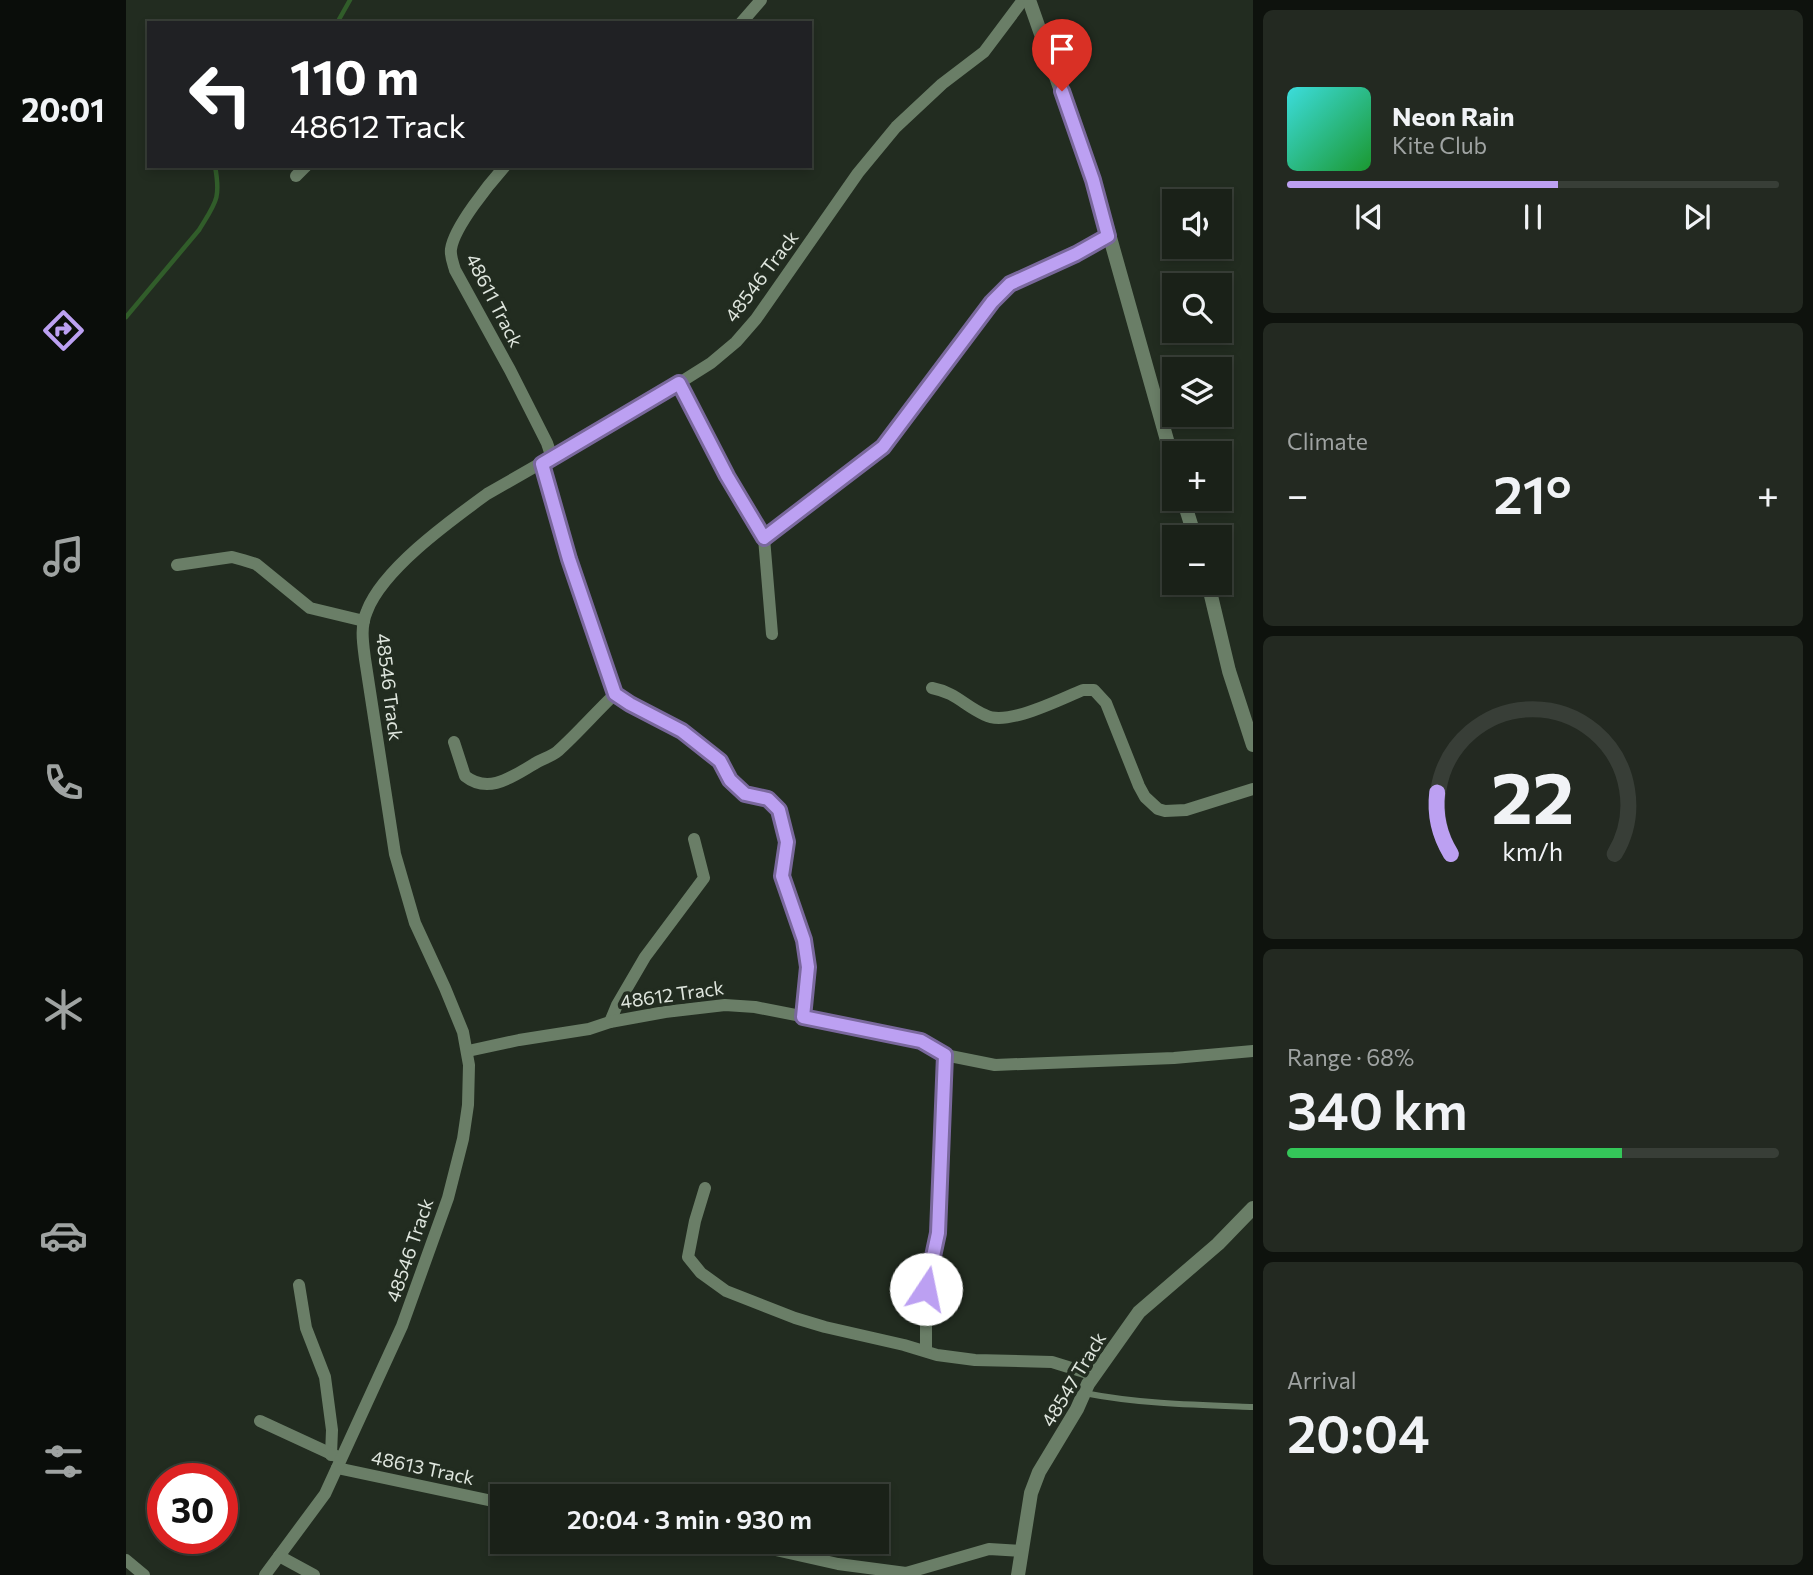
<!DOCTYPE html>
<meta charset="utf-8">
<style>
:root{--surface:#1a2118;--page:#232921;--text:#f1f3f6;--muted:#9fa3a2;--line:#383e37;--accent:#bca0f2}
body{margin:0;font-family:Commissioner,sans-serif;background:var(--page);color:var(--text);height:100vh;display:flex;flex-direction:column;font-size:26px;white-space:nowrap}
*{box-sizing:border-box;margin:0}
p{font-size:23px;color:var(--muted)}
.icon{flex:none;width:38px;height:38px;fill:none;stroke:currentColor;stroke-width:2;stroke-linecap:round;stroke-linejoin:round}
.map{position:relative;flex:1;overflow:hidden}
.panel{display:flex;flex-direction:column;gap:10px;padding:10px;background:#0e120d;width:560px}
.panel>*{flex:none}
.guide{position:absolute;left:21px;top:21px;width:665px;height:147px;border-radius:0px;box-shadow:0 4px 10px #0003,0 0 0 2px var(--line);background:#202124;color:#fff;overflow:hidden}
.controls{position:absolute;left:1036px;top:189px;display:grid;gap:14px}
.controls a{display:grid;place-items:center;width:70px;height:70px;border-radius:0px;background:var(--surface);box-shadow:0 4px 10px #0003,0 0 0 2px var(--line);font-size:35px}
.speed{position:absolute;left:21px;top:1463px;display:flex;gap:14px;font-size:35px;font-weight:700;text-align:center}
.speed>*{display:grid;place-content:center;width:91px;height:91px;border-radius:50%;background:var(--surface);box-shadow:0 4px 10px #0003,0 0 0 2px var(--line);line-height:1}
.speed .limit{border:10px solid #d22;background:#fff;color:#111}
.pin{position:absolute;display:grid;place-items:center;width:60px;height:60px;color:#fff;margin:-72px -30px;border-radius:50% 50% 50% 0;rotate:-45deg;box-shadow:0 0 7px #0007}
.pin .icon{rotate:45deg}
.me{position:absolute;width:77px;margin:-38px;rotate:11deg;stroke-linejoin:round;filter:drop-shadow(0 0 5px #0008)}
.turn{display:flex;align-items:center;gap:24px;height:147px;padding:0 28px;font-size:32px}
.turn .icon{width:91px;height:91px;stroke-width:2.5}
.turn b{display:block;font-size:49px;line-height:60px}
.big{font-size:52px;font-weight:600;line-height:1.1}
.panel .widget{flex:1;display:flex;flex-direction:column;justify-content:center;gap:10px;min-width:0;padding:0 24px;border-radius:10px;background:var(--page)}
.panel .dial{align-items:center;gap:0}
.dial svg{height:182px;overflow:visible;fill:none;stroke:var(--line);stroke-width:7;stroke-linecap:round;text-anchor:middle}
.dial text{fill:var(--text);stroke:none}
.song{display:flex;align-items:center;gap:21px}
.cover{width:84px;height:84px;border-radius:10px;background:linear-gradient(135deg,hsl(180 70% 55%),hsl(130 70% 35%))}
.played{height:7px;border-radius:4px;background:linear-gradient(90deg,var(--accent) 55%,var(--line) 55%)}
.keys{display:flex;justify-content:space-around;direction:ltr}
.heat{display:flex;justify-content:space-between;align-items:center;font-size:38px;direction:ltr}
.charge{height:10px;border-radius:5px;background:linear-gradient(90deg,#34c759 68%,var(--line) 0)}
.trip{position:absolute;left:364px;top:1484px;width:399px;height:70px;border-radius:0px;background:var(--surface);box-shadow:0 4px 10px #0003,0 0 0 2px var(--line);font-weight:600;line-height:70px;text-align:center}
main{display:flex;flex:1;min-height:0}
.tabs{display:flex;flex-direction:column;width:126px;justify-content:space-around;align-items:center;background:#0a0d0a;color:var(--muted)}
.tabs .icon{width:49px;height:49px}
.tabs .selected{color:var(--accent)}
.tabs b{font-size:32px;color:var(--text)}
.map>svg:first-child{display:block}
</style>
<main>
<nav class="tabs">
<b>20:01</b>
<svg class="icon selected" aria-label="directions" viewBox="0 0 24 24"><path d="M12 3l9 9-9 9-9-9zM9 14v-3h6M13 9l2 2-2 2"/></svg>
<svg class="icon" aria-label="music" viewBox="0 0 24 24"><path d="M9 18V5l10-2v13"/><circle cx="6" cy="18" r="3"/><circle cx="16" cy="16" r="3"/></svg>
<svg class="icon" aria-label="phone" viewBox="0 0 24 24"><path d="M5 4h4l2 5-3 2q2 4 5 5l2-3 5 2v4C11 20 4 13 5 4z"/></svg>
<svg class="icon" aria-label="climate" viewBox="0 0 24 24"><path d="M12 3v18M4 7l16 10M4 17L20 7"/></svg>
<svg class="icon" aria-label="car" viewBox="0 0 24 24"><path d="M5 17H2v-5l4-1 3-4h7l3 4 3 1v5h-3M9 17h6M6 11h13"/><circle cx="7" cy="17" r="2"/><circle cx="17" cy="17" r="2"/></svg>
<svg class="icon" aria-label="filters" viewBox="0 0 24 24"><path d="M4 7h16M4 17h16"/><circle cx="9" cy="7" r="2"/><circle cx="15" cy="17" r="2"/></svg>
</nav>
<div class="map">
<svg width="1127" height="1575" viewBox="0 0 1127 1575">
<rect width="100%" height="100%" fill="#222c20"/>
<g fill="none" stroke-linecap="round" stroke-linejoin="round">
<g stroke="#315d2a" stroke-width="4.5">
<path d="M 211,23 L 224,0"/>
<path d="M 0,317 L 73,230 C 90,202 95,199 89,166"/>
</g>
<path stroke="#6a7e67" stroke-width="6" d="M 958,1393 C 1014,1404 1070,1405 1127,1407"/>
<g stroke="#6a7e67" stroke-width="12">
<path d="M 615,23 L 635,0"/>
<path d="M 379,166 C 364,183 328,227 325,249 C 324,256 327,263 329,270 L 384,370 L 421,443 L 426,458"/>
<path d="M 170,176 L 180,166"/>
<path d="M 553,383 L 601,476 L 638,538 L 646,634"/>
<path d="M 416,464 L 443,560 L 489,694 L 504,704 L 557,731 L 588,755 L 595,761 L 604,780 L 619,794 L 625,797 L 642,799 C 673,818 652,858 657,885 C 667,912 681,939 682,968 C 683,984 679,1001 677,1017"/>
<path d="M 638,538 L 757,447 L 867,302 L 884,284 L 950,254 L 982,236"/>
<path d="M 51,565 L 106,557 L 117,560 L 130,564 L 184,608 L 238,621"/>
<path d="M 806,688 C 831,693 837,705 859,715 C 881,727 934,699 957,690 L 968,690 L 980,703 L 1013,786 L 1019,797 L 1032,809 L 1039,811 L 1060,810 L 1127,789"/>
<path d="M 328,742 L 339,776 C 363,795 387,776 408,764 C 415,759 425,757 432,751 C 452,733 470,712 489,694"/>
<path d="M 484,1022 L 491,1005 L 519,957 L 578,878 L 568,839"/>
<path d="M 342,1051 L 393,1040 L 463,1029 L 484,1022 L 539,1012 L 599,1005 L 629,1007 L 772,1035 L 795,1041 L 819,1055 L 869,1065 L 1048,1058 L 1127,1051"/>
<path d="M 579,1188 L 569,1221 L 562,1257 L 575,1273 L 600,1291 L 669,1318 L 699,1327 L 778,1345 L 811,1355 L 849,1360 L 926,1362 L 968,1375"/>
<path d="M 173,1285 L 180,1328 L 199,1377 L 206,1430 L 205,1455"/>
<path d="M 800,1351 L 800,1289 L 812,1233 L 819,1055"/>
<path d="M 134,1421 L 212,1457"/>
<path d="M 211,1468 L 376,1503"/>
<path d="M 614,1542 L 712,1564 L 780,1573 L 863,1549 L 895,1551"/>
<path d="M 153,1556 L 188,1575"/>
<path d="M 0,1560 L 18,1575"/>
<path d="M 139,1575 L 199,1494 L 276,1326 L 322,1198 L 337,1139 L 342,1105 L 343,1065 L 337,1032 L 319,988 L 289,923 L 269,854 L 239,659 C 237,643 234,627 241,611 C 257,569 324,521 361,494 L 539,392 L 585,363 L 610,342 L 630,319 L 732,173 L 770,127 L 816,84 L 858,52 L 897,0"/>
</g>
<g stroke="#6a7e67" stroke-width="14">
<path d="M 903,0 L 974,202 L 1048,465"/>
<path d="M 1057,499 L 1069,537"/>
<path d="M 1082,583 L 1103,671 L 1127,745"/>
<path d="M 892,1575 L 905,1493 L 913,1472 L 951,1409 L 962,1384 L 1013,1312 L 1092,1244 L 1127,1208"/>
</g>
</g>
<g fill="none" stroke-linecap="round" stroke-linejoin="round">
<defs>
<path id="route" d="M 800,1289 L 812,1233 L 819,1055 L 795,1041 L 677,1017 L 682,967 L 678,940 L 656,876 L 661,842 L 653,810 L 642,799 L 619,794 L 604,780 L 594,761 L 556,731 L 504,704 L 489,694 L 443,559 L 416,464 L 553,383 L 601,476 L 638,538 L 757,447 L 866,302 L 884,284 L 950,254 L 982,236 L 967,180 L 936,91"/>
</defs>
<use href="#route" stroke="#7a689d" stroke-width="18"/>
<use href="#route" stroke="#bca0f2" stroke-width="12"/>
</g>
<g text-anchor="middle" dominant-baseline="central" stroke-width="7" stroke-linejoin="round" paint-order="stroke">
<g font-size="19" fill="#dfe6de" stroke="#222c20">
<text transform="translate(635 276) rotate(-53)">48546 Track</text>
<text transform="translate(369 300) rotate(63)">48611 Track</text>
<text transform="translate(264 687) rotate(83)">48546 Track</text>
<text transform="translate(546 994) rotate(-8)">48612 Track</text>
<text transform="translate(283 1250) rotate(-71)">48546 Track</text>
<text transform="translate(947 1379) rotate(-59)">48547 Track</text>
<text transform="translate(297 1467) rotate(12)">48613 Track</text>
</g>
</g>
</svg>
<div class="controls">
<a><svg class="icon" aria-label="sound" viewBox="0 0 24 24"><path d="M4 9h4l5-4v14l-5-4H4zM17 9q2 3 0 6"/></svg></a>
<a><svg class="icon" aria-label="search" viewBox="0 0 24 24"><circle cx="10" cy="10" r="6"/><path d="M15 15l6 6"/></svg></a>
<a><svg class="icon" aria-label="layers" viewBox="0 0 24 24"><path d="M12 4l9 5-9 5-9-5zM3 14l9 5 9-5"/></svg></a>
<a>+</a>
<a>−</a>
</div>
<div class="speed"><div class="limit">30</div></div>
<div class="pin" style="left:936px;top:91px;background:#d93025"><svg class="icon" aria-label="arrive" viewBox="0 0 24 24"><path d="M6 21V4h12l-3 4 3 4H6"/></svg></div>
<svg class="me" style="left:800px;top:1289px" viewBox="-20 -20 40 40"><circle r="19" fill="#fff"/><path d="M0-13L10 11 0 6-10 11z" fill="#bca0f2"/></svg>
<div class="trip">20:04 · 3 min · 930 m</div>
<div class="guide">
<div class="turn"><svg class="icon" aria-label="left" viewBox="0 0 24 24"><path d="M17 20v-9H6M10 6l-5 5 5 5"/></svg><div><b>110 m</b>48612 Track</div></div>
</div>
</div>
<section class="panel">
<div class="widget">
<div class="song"><i class="cover"></i><div><b>Neon Rain</b><p>Kite Club</p></div></div>
<div class="played"></div>
<div class="keys"><svg class="icon" aria-label="previous" viewBox="0 0 24 24"><path d="M18 5L8 12l10 7zM5 5v14"/></svg><svg class="icon" aria-label="pause" viewBox="0 0 24 24"><path d="M8 5v14M16 5v14"/></svg><svg class="icon" aria-label="next" viewBox="0 0 24 24"><path d="M6 5l10 7-10 7zM19 5v14"/></svg></div>
</div>
<div class="widget"><p>Climate</p>
<div class="heat"><a>−</a><b class="big">21°</b><a>+</a></div>
</div>
<div class="widget dial"><svg viewBox="0 0 100 80">
<path d="M14 69A42 42 0 1 1 86 69"/>
<path d="M14 69A42 42 0 0 1 8 42" stroke="#bca0f2"/>
<text x="50" y="56" font-size="32" font-weight="700">22</text>
<text x="50" y="72" font-size="11">km/h</text>
</svg></div>
<div class="widget"><p>Range · 68%</p><b class="big">340 km</b><div class="charge"></div></div>
<div class="widget"><p>Arrival</p><b class="big">20:04</b></div>
</section>
</main>
